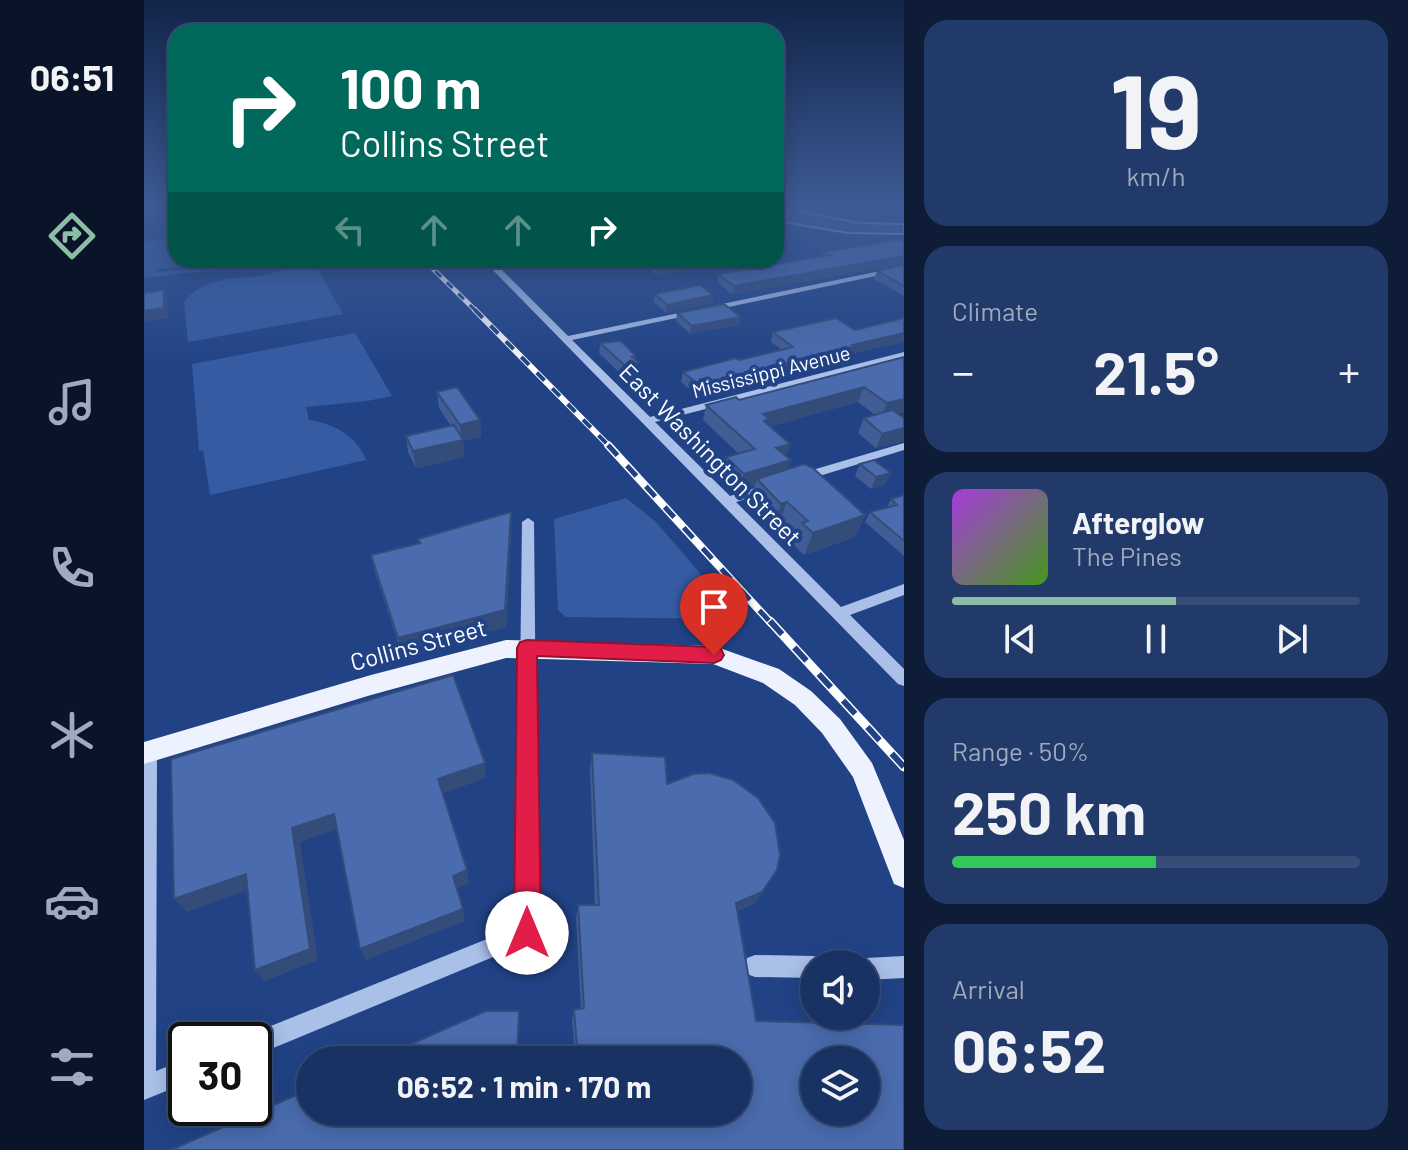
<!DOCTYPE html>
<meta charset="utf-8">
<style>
:root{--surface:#193264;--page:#223a6a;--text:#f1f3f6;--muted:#9faabf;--line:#374d78;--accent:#8abfa5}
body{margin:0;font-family:Barlow,sans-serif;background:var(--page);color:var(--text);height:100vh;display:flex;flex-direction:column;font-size:30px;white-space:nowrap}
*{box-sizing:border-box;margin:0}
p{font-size:26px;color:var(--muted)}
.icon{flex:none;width:44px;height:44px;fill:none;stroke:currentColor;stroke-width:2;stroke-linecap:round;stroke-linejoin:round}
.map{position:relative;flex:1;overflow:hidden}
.details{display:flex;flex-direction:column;gap:20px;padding:20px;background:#0e1c37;width:504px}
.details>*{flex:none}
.guide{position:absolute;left:24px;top:24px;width:616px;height:244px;border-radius:24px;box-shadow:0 4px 20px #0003,0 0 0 2px var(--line);background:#00695c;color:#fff;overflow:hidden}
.controls{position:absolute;left:656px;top:950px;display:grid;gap:16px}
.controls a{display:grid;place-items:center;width:80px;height:80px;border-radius:50%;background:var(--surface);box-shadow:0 4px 20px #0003,0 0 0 2px var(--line);font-size:40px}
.speed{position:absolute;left:24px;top:1022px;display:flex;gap:16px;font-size:40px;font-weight:700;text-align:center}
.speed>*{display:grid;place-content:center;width:104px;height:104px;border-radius:50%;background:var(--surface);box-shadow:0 4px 20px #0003,0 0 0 2px var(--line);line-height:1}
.speed .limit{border:4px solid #111;border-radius:12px;background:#fff;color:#111}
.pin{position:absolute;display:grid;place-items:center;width:68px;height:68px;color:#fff;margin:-82px -34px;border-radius:50% 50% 50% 0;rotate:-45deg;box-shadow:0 0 8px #0007}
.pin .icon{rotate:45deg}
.me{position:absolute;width:88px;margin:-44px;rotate:0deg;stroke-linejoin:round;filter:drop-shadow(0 0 6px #0008)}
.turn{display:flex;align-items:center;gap:28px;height:168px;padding:0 40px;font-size:36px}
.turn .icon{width:104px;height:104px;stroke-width:2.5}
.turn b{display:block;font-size:56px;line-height:68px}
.lanes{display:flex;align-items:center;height:76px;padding:0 40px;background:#0003;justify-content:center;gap:40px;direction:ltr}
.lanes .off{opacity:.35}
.big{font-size:60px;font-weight:700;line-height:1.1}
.details .widget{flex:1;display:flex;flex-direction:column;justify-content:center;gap:12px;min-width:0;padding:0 28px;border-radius:24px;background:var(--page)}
.details .dial{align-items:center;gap:0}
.dial b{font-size:104px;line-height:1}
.song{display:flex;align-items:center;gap:24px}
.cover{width:96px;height:96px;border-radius:12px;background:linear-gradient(135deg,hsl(280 70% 55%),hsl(100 70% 35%))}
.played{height:8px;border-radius:4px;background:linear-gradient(90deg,var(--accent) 55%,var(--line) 55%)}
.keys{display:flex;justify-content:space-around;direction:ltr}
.heat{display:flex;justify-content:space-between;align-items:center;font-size:44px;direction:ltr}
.charge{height:12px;border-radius:6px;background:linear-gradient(90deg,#34c759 50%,var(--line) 0)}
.trip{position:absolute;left:152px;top:1046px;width:456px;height:80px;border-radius:40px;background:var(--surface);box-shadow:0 4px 20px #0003,0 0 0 2px var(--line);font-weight:700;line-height:80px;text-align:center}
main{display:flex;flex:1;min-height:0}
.tabs{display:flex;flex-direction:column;width:144px;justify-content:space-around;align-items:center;background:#0a1428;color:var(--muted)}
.tabs .icon{width:56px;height:56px}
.tabs .on{color:var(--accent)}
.tabs b{font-size:36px;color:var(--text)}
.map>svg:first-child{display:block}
</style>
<main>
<nav class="tabs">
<b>06:51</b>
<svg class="icon on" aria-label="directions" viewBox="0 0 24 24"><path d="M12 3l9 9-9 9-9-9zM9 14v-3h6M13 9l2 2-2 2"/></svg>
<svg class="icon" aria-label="music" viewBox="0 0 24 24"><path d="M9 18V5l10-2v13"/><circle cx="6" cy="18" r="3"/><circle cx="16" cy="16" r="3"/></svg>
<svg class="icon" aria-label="phone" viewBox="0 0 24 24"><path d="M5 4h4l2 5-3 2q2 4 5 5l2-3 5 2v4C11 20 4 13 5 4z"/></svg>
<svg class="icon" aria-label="climate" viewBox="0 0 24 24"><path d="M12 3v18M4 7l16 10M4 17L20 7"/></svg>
<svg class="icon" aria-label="car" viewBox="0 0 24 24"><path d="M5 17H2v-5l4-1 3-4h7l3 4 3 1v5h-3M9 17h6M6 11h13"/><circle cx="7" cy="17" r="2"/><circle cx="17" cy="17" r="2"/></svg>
<svg class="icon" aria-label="filters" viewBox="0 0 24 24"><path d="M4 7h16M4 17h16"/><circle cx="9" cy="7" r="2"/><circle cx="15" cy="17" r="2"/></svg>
</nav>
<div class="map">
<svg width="760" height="1150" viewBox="0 0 760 1150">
<rect width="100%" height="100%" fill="#214386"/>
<g fill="#355ba3">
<path d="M 32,236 L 32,240 L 17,244 L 32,243 L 32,260 L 98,260 L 14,269 L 15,260 L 13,272 L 121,260 L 162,260 L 0,278 L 0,242 Z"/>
<path d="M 169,261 L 199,314 L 44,342 L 40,302 C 61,275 91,280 120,275 C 136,272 153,266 169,261 Z"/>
<path d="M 211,333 L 248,396 L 223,401 L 162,407 L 165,420 C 190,424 212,435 222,460 L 66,495 L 59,450 L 55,451 L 48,364 Z"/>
<path d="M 482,498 L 512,522 L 595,619 L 422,617 L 414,610 L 410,519 Z"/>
</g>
<path fill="#405889" stroke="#9ebaeb" stroke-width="2" d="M 632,207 L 716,223 L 760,224 L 760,234 L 704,233 L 632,221 Z"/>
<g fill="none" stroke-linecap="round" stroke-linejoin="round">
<g fill="#aac0e9" fill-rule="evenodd">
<path d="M 339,260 L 347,260 L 354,266 L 390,260 L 407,260 L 358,270 L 424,336 L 760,266 L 760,270 L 428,340 L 506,417 L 760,352 L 760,358 L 511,422 L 586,496 L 624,484 L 628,485 L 630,488 L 628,491 L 592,502 L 697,607 L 760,584 L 760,595 L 706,615 L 760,669 L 760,686 L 754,684 Z"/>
<path d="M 760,443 L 760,450 L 659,481 L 653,477 L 655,474 Z"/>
<path d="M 384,518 L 390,522 L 394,933 L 390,940 L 110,1056 L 110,1040 L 100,1040 L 102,1036 L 373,927 L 378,522 Z"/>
<path d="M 4,743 L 10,745 L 13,751 L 12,1071 L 42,1059 L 42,1083 L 0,1100 L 0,745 Z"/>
<path d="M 611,955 L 670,956 L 678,959 L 680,964 L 670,964 L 670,978 L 611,977 L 603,974 L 600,966 L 603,958 Z"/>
<path d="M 760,956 L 760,978 L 722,980 L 722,964 L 713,964 L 722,958 Z"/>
</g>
<path fill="#eef2fe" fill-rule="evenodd" d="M 362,640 L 570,646 L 635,669 L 667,691 L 696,719 L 728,763 L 760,840 L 760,888 L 750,884 L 709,777 L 678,733 L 651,705 L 619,683 L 569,664 L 362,658 L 227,695 L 0,764 L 0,742 L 227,675 Z"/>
<defs>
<path id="rail-far3" d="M 280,260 L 333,312"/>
<path id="rail-far2" d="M 331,310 L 466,447"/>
<path id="rail-far1" d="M 464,445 L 627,623"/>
<path id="rail" d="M 626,621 L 760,767"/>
</defs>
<use href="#rail-far3" stroke="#fff" stroke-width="5"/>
<use href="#rail-far2" stroke="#fff" stroke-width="6"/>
<use href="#rail-far1" stroke="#fff" stroke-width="8"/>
<use href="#rail" stroke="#fff" stroke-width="9"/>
<use href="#rail-far3" stroke="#214386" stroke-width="3" stroke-dasharray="8" stroke-linecap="butt"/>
<use href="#rail-far2" stroke="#214386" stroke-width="4" stroke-dasharray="11" stroke-linecap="butt"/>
<use href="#rail-far1" stroke="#214386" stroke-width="5" stroke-dasharray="14" stroke-linecap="butt"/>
<use href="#rail" stroke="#214386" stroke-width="6" stroke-dasharray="18" stroke-linecap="butt"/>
</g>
<g fill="#405d96">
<path d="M 760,240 L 760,264 L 588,294 L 573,282 L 574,274 L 678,256 L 679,252 Z"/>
<path d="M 411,260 L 564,260 L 562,266 L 513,275 L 497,263 L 461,268 L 457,264 L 421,270 Z"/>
<path d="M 760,266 L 760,296 L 730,279 L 733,271 Z"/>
<path d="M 511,294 L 569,295 L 568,303 L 522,313 L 510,302 Z"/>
<path d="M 533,313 L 595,325 L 546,334 L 532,321 Z"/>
<path d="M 760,318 L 760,342 L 709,353 L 708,356 L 553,395 L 537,382 L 539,372 L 638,350 L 627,342 L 629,332 L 711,330 Z"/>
<path d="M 456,343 L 492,356 L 492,373 L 484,381 L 455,353 Z"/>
<path d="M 760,357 L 760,412 L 753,414 L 760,418 L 760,441 L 732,448 L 714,433 L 720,418 L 731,415 L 714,402 L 626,426 L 646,444 L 642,456 L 643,470 L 721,515 L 711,537 L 660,555 L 650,545 L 652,540 L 635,524 L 630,526 L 606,501 L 611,485 L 595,490 L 578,473 L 582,457 L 594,453 L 559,420 L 562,405 L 595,400 Z"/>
<path d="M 293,392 L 336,420 L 337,437 L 319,441 L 320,457 L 272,468 L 264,452 L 262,436 L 307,426 L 295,408 Z"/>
<path d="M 716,464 L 747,473 L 741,484 L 727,489 L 711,476 Z"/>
<path d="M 760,495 L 760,556 L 721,522 L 726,512 L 743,507 L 747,499 Z"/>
<path d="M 367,529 L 362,627 L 258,655 L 231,572 L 227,555 L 275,543 L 274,539 Z"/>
<path d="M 448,753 L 523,784 L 633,870 L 610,904 L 593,911 L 594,1060 L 431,1060 L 428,1019 L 430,1010 L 437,1009 L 432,918 L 434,905 L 451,905 L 446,769 Z"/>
</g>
<g fill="#344c7a">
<path d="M 760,256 L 760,264 L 588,294 L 590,286 Z"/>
<path d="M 359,260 L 380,260 L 359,262 Z"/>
<path d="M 445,260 L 457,260 L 457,264 L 421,270 L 421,264 Z"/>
<path d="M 477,260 L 497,260 L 497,263 L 461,268 L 462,262 Z"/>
<path d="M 564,260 L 562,266 L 513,275 L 514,269 Z"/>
<path d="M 20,290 L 23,300 L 24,318 L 1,322 L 0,311 Z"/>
<path d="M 569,295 L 568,303 L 522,313 L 523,305 Z"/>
<path d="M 597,317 L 595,325 L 546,334 L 548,326 Z"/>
<path d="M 760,333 L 760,342 L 709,353 L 708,356 L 553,395 L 555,385 L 709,345 Z"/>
<path d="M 492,356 L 491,365 L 494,362 L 492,373 L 484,381 L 488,357 Z"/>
<path d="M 720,387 L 714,402 L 622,428 L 619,414 Z"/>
<path d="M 760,399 L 760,412 L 736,418 L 743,403 Z"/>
<path d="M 336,420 L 337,437 L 319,441 L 320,457 L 272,468 L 269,451 L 317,441 L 316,425 Z"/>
<path d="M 760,428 L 760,441 L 732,448 L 738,434 Z"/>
<path d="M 646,444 L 641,460 L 632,448 Z"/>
<path d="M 647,460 L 641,476 L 613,479 L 611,485 L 595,490 L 600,474 Z"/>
<path d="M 747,473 L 741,484 L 727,489 L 732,477 Z"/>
<path d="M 643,502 L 635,524 L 630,526 L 637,504 Z"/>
<path d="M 367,512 L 367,529 L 362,627 L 258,655 L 254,638 Z"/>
<path d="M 721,515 L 711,537 L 660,555 L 669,533 Z"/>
<path d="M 341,763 L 342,778 L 297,794 L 294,779 Z"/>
<path d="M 190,814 L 197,828 L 156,842 L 174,960 L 121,981 L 111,970 L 148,828 Z"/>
<path d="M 323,870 L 325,884 L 311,889 L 309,876 Z"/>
<path d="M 102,874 L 112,887 L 43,912 L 30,899 Z"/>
<path d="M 618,892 L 610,904 L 584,915 L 592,903 Z"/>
<path d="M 319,909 L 321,921 L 222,960 L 216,949 Z"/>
</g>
<g fill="#4a6cae" stroke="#344c7a" stroke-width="2" fill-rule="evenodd">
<path d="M 751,240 L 760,240 L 760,256 L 590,286 L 574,274 L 686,255 L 679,252 Z"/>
<path d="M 417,260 L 445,260 L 421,264 Z"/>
<path d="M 459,260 L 477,260 L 462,262 Z"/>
<path d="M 502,260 L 563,260 L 514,269 Z"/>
<path d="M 760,265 L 760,286 L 733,271 Z"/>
<path d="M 556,285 L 569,295 L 523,305 L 511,294 Z"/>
<path d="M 20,290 L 20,308 L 0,311 L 0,293 Z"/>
<path d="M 580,304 L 597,317 L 548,326 L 533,313 Z"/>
<path d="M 692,318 L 711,330 L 760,318 L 760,333 L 709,345 L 712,346 L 555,385 L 539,372 L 591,358 L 595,360 L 649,347 L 629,332 Z"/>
<path d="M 477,341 L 492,356 L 488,357 L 494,362 L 486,370 L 456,343 Z"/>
<path d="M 760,357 L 760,399 L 743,403 L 720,387 L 619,414 L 625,419 L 620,421 L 646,444 L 632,448 L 647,460 L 600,474 L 582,457 L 611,449 L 562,405 L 592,397 L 595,400 Z"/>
<path d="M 313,387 L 336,420 L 316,425 L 293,392 Z"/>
<path d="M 748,410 L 760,418 L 760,428 L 738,434 L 720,418 Z"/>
<path d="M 310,425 L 319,440 L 269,451 L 262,436 Z"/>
<path d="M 730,460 L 747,473 L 732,477 L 716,464 Z"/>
<path d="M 660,464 L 669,468 L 721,515 L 669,533 L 658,523 L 664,521 L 643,502 L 637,504 L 613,479 Z"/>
<path d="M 760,495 L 760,541 L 726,512 L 753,505 L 747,499 Z"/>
<path d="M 367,512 L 361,610 L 254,638 L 227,555 L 276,543 L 274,539 Z"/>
<path d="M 309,675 L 341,763 L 294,779 L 323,870 L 309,876 L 319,909 L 216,949 L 190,814 L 148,828 L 166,949 L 111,970 L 102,874 L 30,899 L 27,759 Z"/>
<path d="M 448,753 L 521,757 L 523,784 L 549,774 L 565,773 L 589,780 L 614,798 L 631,823 L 636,855 L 633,870 L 618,892 L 592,903 L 612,1021 L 760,1025 L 760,1150 L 27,1150 L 166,1089 L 166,1112 L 594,1112 L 594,1060 L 434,1060 L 430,1010 L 440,1008 L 434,905 L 455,905 ZM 670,1060 L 722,1060 L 722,1112 L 670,1112 Z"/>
<path d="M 342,1011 L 375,1011 L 373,1058 L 407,1060 L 231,1060 Z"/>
</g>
<linearGradient id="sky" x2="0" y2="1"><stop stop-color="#12254a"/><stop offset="0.56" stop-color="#3d5b95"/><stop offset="1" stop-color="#3d5b95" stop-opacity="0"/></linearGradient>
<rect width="760" height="368" fill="url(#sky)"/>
<path fill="#e11d48" stroke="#92132f" stroke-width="2" d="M 383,640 L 570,647 L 577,649 L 580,655 L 577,660 L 570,663 L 393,656 L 397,933 L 393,943 L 383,947 L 374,943 L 370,933 L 373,648 L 376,642 Z"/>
<g text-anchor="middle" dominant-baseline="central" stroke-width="8" stroke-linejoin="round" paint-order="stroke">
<g font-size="20" fill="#fff" stroke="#214386">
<text transform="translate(627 371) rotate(-14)">Mississippi Avenue</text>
</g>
<g font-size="24" fill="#fff" stroke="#214386">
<text transform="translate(567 454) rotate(45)">East Washington Street</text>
<text transform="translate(274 644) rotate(-15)">Collins Street</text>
</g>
</g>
</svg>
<div class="controls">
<a><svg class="icon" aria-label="sound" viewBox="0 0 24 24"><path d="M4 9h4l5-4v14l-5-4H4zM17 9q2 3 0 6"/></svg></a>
<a><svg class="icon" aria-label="layers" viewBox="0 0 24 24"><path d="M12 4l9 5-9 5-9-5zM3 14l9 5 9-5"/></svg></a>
</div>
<div class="speed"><div class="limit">30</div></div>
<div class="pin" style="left:570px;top:655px;background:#d93025"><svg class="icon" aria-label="arrive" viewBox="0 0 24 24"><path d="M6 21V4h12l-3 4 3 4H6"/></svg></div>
<svg class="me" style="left:383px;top:933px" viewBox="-20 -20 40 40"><circle r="19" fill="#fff"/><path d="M0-13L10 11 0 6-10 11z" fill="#e11d48"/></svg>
<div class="trip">06:52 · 1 min · 170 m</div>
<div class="guide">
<div class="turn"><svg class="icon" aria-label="right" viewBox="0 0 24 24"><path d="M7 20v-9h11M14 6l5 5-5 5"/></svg><div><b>100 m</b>Collins Street</div></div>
<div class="lanes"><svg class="icon off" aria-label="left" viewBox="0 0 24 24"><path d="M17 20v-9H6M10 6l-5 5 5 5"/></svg><svg class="icon off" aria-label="ahead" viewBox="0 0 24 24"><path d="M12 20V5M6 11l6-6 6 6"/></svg><svg class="icon off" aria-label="ahead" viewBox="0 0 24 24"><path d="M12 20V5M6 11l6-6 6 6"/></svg><svg class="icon" aria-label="right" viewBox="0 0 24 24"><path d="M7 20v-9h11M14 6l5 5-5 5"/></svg></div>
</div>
</div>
<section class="details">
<div class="widget dial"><b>19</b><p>km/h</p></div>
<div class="widget"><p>Climate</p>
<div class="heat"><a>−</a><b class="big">21.5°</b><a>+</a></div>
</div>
<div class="widget">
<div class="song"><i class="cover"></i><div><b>Afterglow</b><p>The Pines</p></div></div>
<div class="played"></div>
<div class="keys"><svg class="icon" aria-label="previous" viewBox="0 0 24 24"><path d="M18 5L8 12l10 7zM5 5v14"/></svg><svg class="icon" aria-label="pause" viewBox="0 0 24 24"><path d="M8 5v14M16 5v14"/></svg><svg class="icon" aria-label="next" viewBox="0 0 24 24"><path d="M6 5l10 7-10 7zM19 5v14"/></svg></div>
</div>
<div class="widget"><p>Range · 50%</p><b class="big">250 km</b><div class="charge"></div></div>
<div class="widget"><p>Arrival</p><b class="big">06:52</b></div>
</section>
</main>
